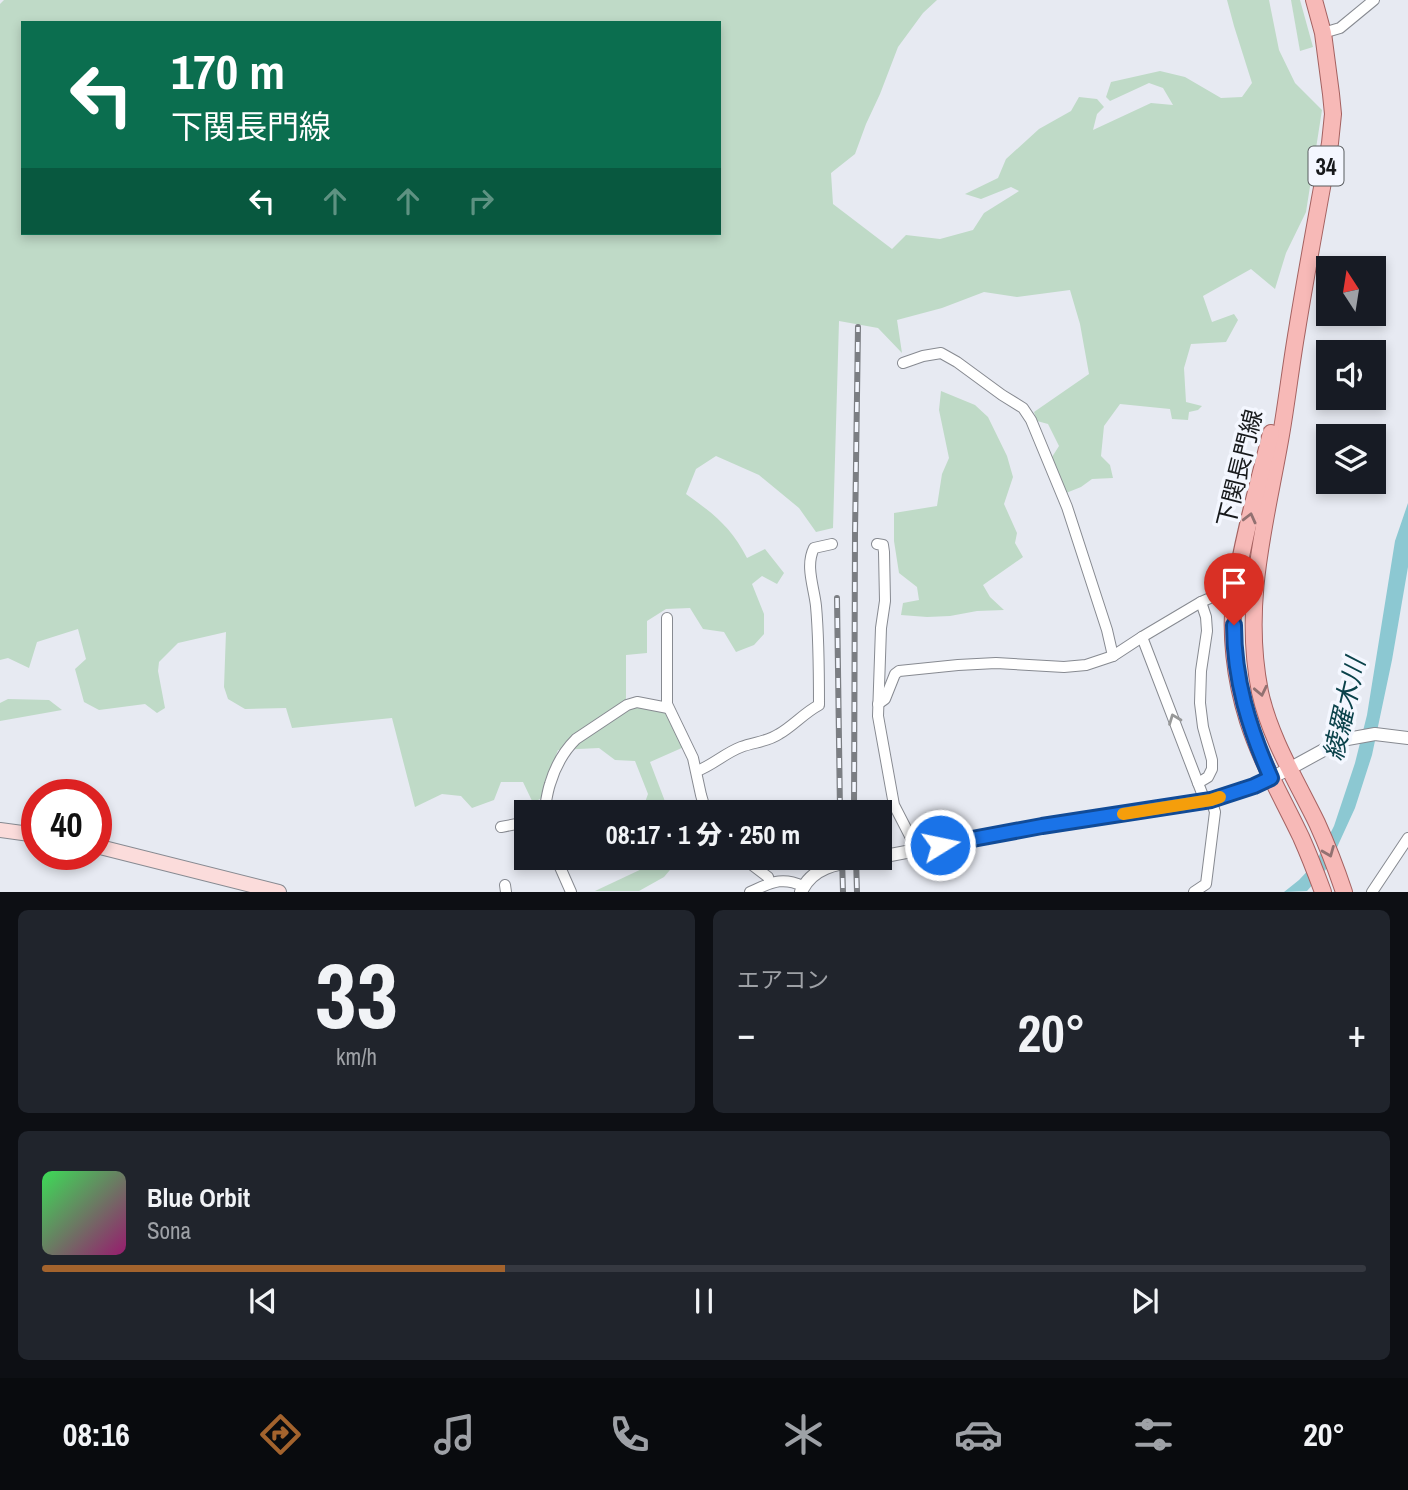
<!DOCTYPE html>
<html lang="ja">
<meta charset="utf-8">
<style>
:root{--surface:#171b24;--page:#20242c;--text:#f1f3f6;--muted:#9ea1a6;--line:#363941;--accent:#a3632d}
body{margin:0;font-family:"Archivo Narrow","Noto Sans JP",sans-serif;background:var(--page);color:var(--text);height:100vh;display:flex;flex-direction:column;font-size:26px;white-space:nowrap}
*{box-sizing:border-box;margin:0}
p{font-size:23px;color:var(--muted)}
.icon{flex:none;width:38px;height:38px;fill:none;stroke:currentColor;stroke-width:2;stroke-linecap:round;stroke-linejoin:round}
.map{position:relative;height:892px;overflow:hidden}
.side{display:flex;flex-direction:column;gap:18px;padding:18px;background:#0d0f14;flex:1}
.side>*{flex:none}
.banner{position:absolute;left:21px;top:21px;width:700px;height:214px;border-radius:0px;box-shadow:0 4px 10px #0003;background:#0b6e4f;color:#fff;overflow:hidden}
.needle{width:46px;rotate:348deg}
.buttons{position:absolute;left:1316px;top:256px;display:grid;gap:14px}
.buttons a{display:grid;place-items:center;width:70px;height:70px;border-radius:0px;background:var(--surface);box-shadow:0 4px 10px #0003;font-size:35px}
.speed{position:absolute;left:21px;top:779px;display:flex;gap:14px;font-size:35px;font-weight:700;text-align:center}
.speed>*{display:grid;place-content:center;width:91px;height:91px;border-radius:50%;background:var(--surface);box-shadow:0 4px 10px #0003;line-height:1}
.speed .limit{border:10px solid #d22;background:#fff;color:#111}
.pin{position:absolute;display:grid;place-items:center;width:60px;height:60px;color:#fff;margin:-72px -30px;border-radius:50% 50% 50% 0;rotate:-45deg;box-shadow:0 0 7px #0007}
.pin .icon{rotate:45deg}
.me{position:absolute;width:77px;margin:-38px;rotate:80deg;stroke-linejoin:round;filter:drop-shadow(0 0 5px #0008)}
.turn{display:flex;align-items:center;gap:24px;height:147px;padding:0 35px;font-size:32px}
.turn .icon{width:91px;height:91px;stroke-width:2.5}
.turn b{display:block;font-size:49px;line-height:60px}
.lanes{display:flex;align-items:center;height:66px;padding:0 35px;background:#0003;justify-content:center;gap:35px;direction:ltr}
.lanes .off{opacity:.35}
.big{font-size:52px;font-weight:800;line-height:1.1}
.side .tile{flex:1;display:flex;flex-direction:column;justify-content:center;gap:10px;min-width:0;padding:0 24px;border-radius:10px;background:var(--page)}
.side .dial{align-items:center;gap:0}
.dial b{font-size:91px;line-height:1}
.song{display:flex;align-items:center;gap:21px}
.cover{width:84px;height:84px;border-radius:10px;background:linear-gradient(135deg,hsl(130 70% 55%),hsl(320 70% 35%))}
.played{height:7px;border-radius:4px;background:linear-gradient(90deg,var(--accent) 35%,var(--line) 35%)}
.keys{display:flex;justify-content:space-around;direction:ltr}
.heat{display:flex;justify-content:space-between;align-items:center;font-size:38px;direction:ltr}
.side .tiles{flex:1;display:grid;gap:18px;grid-template-columns:1fr 1fr}
.tile:last-child{grid-column:span 2}
.trip{position:absolute;left:514px;top:800px;width:378px;height:70px;border-radius:0px;background:var(--surface);box-shadow:0 4px 10px #0003;font-weight:800;line-height:70px;text-align:center}
.dock{display:flex;height:112px;justify-content:space-around;align-items:center;background:#090b0e;color:var(--muted)}
.dock .icon{width:49px;height:49px}
.dock .selected{color:var(--accent)}
.dock b{font-size:32px;color:var(--text)}
.map>svg:first-child{display:block}
</style>
<div class="map">
<svg width="1408" height="892" viewBox="0 0 1408 892">
<rect width="100%" height="100%" fill="#e7eaf2"/>
<g fill="#bfdac7" fill-rule="evenodd">
<path d="M 4,0 L 937,0 L 923,13 L 898,47 L 880,94 L 866,124 L 855,154 L 831,173 L 833,204 L 892,249 L 906,235 L 940,239 L 973,230 L 984,213 L 1019,191 L 1011,187 L 981,199 L 965,194 L 998,178 L 1006,159 L 1039,129 L 1071,111 L 1079,97 L 1097,99 L 1104,107 L 1097,114 L 1093,130 L 1151,103 L 1173,105 L 1163,88 L 1149,83 L 1110,101 L 1106,97 L 1111,82 L 1160,71 L 1185,77 L 1221,98 L 1242,97 L 1252,83 L 1234,26 L 1227,0 L 1269,0 L 1279,50 L 1295,83 L 1322,110 L 1306,212 L 1286,253 L 1275,289 L 1251,269 L 1203,296 L 1212,322 L 1234,314 L 1238,320 L 1226,342 L 1191,344 L 1184,368 L 1186,402 L 1202,406 L 1198,410 L 1189,412 L 1188,420 L 1172,419 L 1170,409 L 1120,404 L 1104,426 L 1101,456 L 1110,465 L 1113,478 L 1092,479 L 1081,487 L 1066,493 L 1052,457 L 1059,446 L 1048,424 L 1037,421 L 1034,412 L 1089,374 L 1080,324 L 1070,290 L 1017,297 L 984,292 L 942,308 L 897,320 L 902,353 L 878,328 L 839,321 L 833,528 L 816,532 L 799,508 L 759,475 L 716,456 L 696,469 L 686,494 C 714,514 731,527 747,558 L 765,549 L 784,573 L 777,584 L 762,576 L 752,584 L 764,614 L 764,634 L 754,645 L 736,652 L 724,632 L 703,629 L 690,608 L 666,609 L 647,621 L 647,653 L 626,655 L 626,700 L 666,713 L 684,747 L 650,762 L 666,804 L 662,812 L 633,812 L 644,805 L 648,794 L 635,761 L 615,760 L 599,748 L 558,750 L 549,773 L 545,796 L 533,803 L 523,782 L 501,782 L 494,800 L 472,808 L 461,796 L 442,794 L 415,807 L 392,718 L 292,728 L 286,708 L 245,709 L 228,699 L 224,687 L 226,632 L 178,643 L 159,662 L 158,671 L 165,708 L 157,713 L 145,704 L 99,710 L 84,702 L 75,669 L 86,659 L 78,629 L 37,642 L 29,668 L 8,658 L 0,660 L 0,4 ZM 23,23 L 719,23 L 719,233 L 23,233 Z"/>
<path d="M 1291,0 L 1300,0 L 1313,47 L 1300,51 Z"/>
<path d="M 941,391 L 975,405 L 988,417 L 1007,456 L 1013,477 L 1004,504 L 1017,533 L 1015,543 L 1023,557 L 983,585 L 990,597 L 1004,610 L 977,611 L 950,616 L 927,617 L 901,615 L 903,603 L 919,600 L 917,587 L 899,573 L 894,541 L 894,513 L 937,506 L 942,474 L 949,458 L 939,410 Z"/>
<path d="M 8,699 L 49,700 L 62,710 L 0,721 L 0,703 Z"/>
<path d="M 643,858 L 680,858 L 664,877 L 639,891 L 595,891 L 646,867 Z"/>
</g>
<path fill="#8cc8d2" d="M 1408,503 L 1408,567 L 1392,660 L 1372,755 L 1355,808 L 1328,867 L 1307,891 L 1284,892 L 1299,880 L 1316,862 L 1334,826 L 1355,763 L 1367,715 L 1395,541 Z"/>
<g fill="none" stroke-linecap="round" stroke-linejoin="round">
<defs>
<g id="minor">
<path d="M 1323,33 L 1340,28 L 1374,0"/>
<path d="M 903,363 L 923,356 L 941,353 L 957,362 L 1002,395 L 1023,408 L 1031,420 L 1067,507 L 1107,630 L 1113,656"/>
<path d="M 877,544 L 883,545 L 884,552 L 885,601 L 881,628 L 878,716 L 894,805 L 911,838 L 915,850"/>
<path d="M 1201,602 L 1206,617 L 1207,631 L 1201,671 L 1200,703 L 1203,727 L 1212,760 L 1212,769 L 1208,777 L 1198,783 L 1205,801"/>
<path d="M 667,618 L 667,704 L 693,758 L 701,795 L 706,812"/>
<path d="M 1142,637 L 1198,783"/>
<path d="M 878,704 L 885,699 L 895,674 L 899,671 L 958,665 L 996,663 L 1064,667 L 1086,665 L 1113,656 L 1142,637 L 1201,602 L 1226,591 L 1235,592"/>
<path d="M 697,771 C 713,765 725,753 741,747 C 754,742 767,742 779,734 C 793,726 804,713 819,705 C 819,672 819,639 816,606 C 814,587 805,566 814,548 L 832,544"/>
<path d="M 544,812 C 546,803 547,793 550,784 C 555,767 564,751 576,739 L 627,705 L 637,702 L 668,708"/>
<path d="M 501,827 L 527,822"/>
<path d="M 556,858 L 571,892"/>
<path d="M 743,858 L 768,877 L 770,883"/>
<path d="M 505,885 L 506,892"/>
<path d="M 750,892 C 771,883 781,876 803,886"/>
<path d="M 1194,892 L 1206,884 L 1215,812 L 1211,800"/>
<path d="M 1372,892 L 1408,838"/>
</g>
<g id="tertiary">
<path d="M 880,857 L 1042,826 L 1211,800 L 1254,786 L 1289,769 L 1342,740 L 1375,734 L 1408,738"/>
<path d="M 801,892 C 814,862 847,863 875,858"/>
</g>
<g id="secondary">
<path d="M 0,830 L 37,835"/>
<path d="M 96,846 L 279,892"/>
</g>
<g id="primary">
<path d="M 1314,0 L 1323,33 L 1331,94 L 1333,114 L 1330,143 C 1319,205 1307,268 1297,330 C 1291,365 1287,400 1281,435 C 1266,522 1242,602 1260,692 C 1270,738 1296,780 1317,823 C 1327,845 1336,868 1344,892"/>
<path d="M 1271,433 C 1258,485 1243,537 1235,589 C 1229,632 1235,680 1248,721 C 1261,762 1283,799 1301,837 C 1309,855 1316,873 1323,892"/>
</g>
</defs>
<use href="#minor" stroke="#878a91" stroke-width="12"/>
<use href="#tertiary" stroke="#878a91" stroke-width="14"/>
<use href="#secondary" stroke="#878a91" stroke-width="16"/>
<use href="#primary" stroke="#a56261" stroke-width="18"/>
<use href="#minor" stroke="#fff" stroke-width="10"/>
<use href="#tertiary" stroke="#fff" stroke-width="12"/>
<use href="#secondary" stroke="#fbdcdb" stroke-width="14"/>
<use href="#primary" stroke="#f7b9b7" stroke-width="16"/>
<defs>
<g id="rail">
<path d="M 837,598 L 840,812"/>
<path d="M 854,812 L 855,533 L 858,327"/>
<path d="M 842,858 L 843,892"/>
<path d="M 856,858 L 857,892"/>
</g>
</defs>
<use href="#rail" stroke="#7b7e83" stroke-width="6"/>
<use href="#rail" stroke="#f4f7ff" stroke-width="3.5" stroke-dasharray="10" stroke-linecap="butt"/>
</g>
<defs><path id="oneway-chevron" d="M-2-3.5L2.5 0L-2 3.5" fill="none" stroke-width="1.6" stroke-linecap="round" stroke-linejoin="round" transform="scale(1.75)"/></defs>
<g stroke="#927171">
<use href="#oneway-chevron" transform="translate(1250 518) rotate(-76)"/>
<use href="#oneway-chevron" transform="translate(1261 691) rotate(78)"/>
<use href="#oneway-chevron" transform="translate(1329 852) rotate(68)"/>
</g>
<use stroke="#979898" href="#oneway-chevron" transform="translate(1174 719) rotate(-111)"/>
<g fill="none" stroke-linecap="round" stroke-linejoin="round">
<defs>
<path id="route" d="M 940,845 L 1042,826 L 1211,800 L 1254,786 L 1271,778 C 1249,728 1234,680 1234,625"/>
</defs>
<use href="#route" stroke="#114b97" stroke-width="18"/>
<use href="#route" stroke="#1a73e8" stroke-width="12"/>
<path stroke="#f59e0b" stroke-width="12" d="M 1123,814 L 1211,800 L 1220,797"/>
</g>
<g text-anchor="middle" dominant-baseline="central" stroke-width="7" stroke-linejoin="round" paint-order="stroke">
<rect fill="#f4f7ff" stroke="#595c5f" stroke-width="2" x="1308.5" y="146.5" width="35" height="39" rx="5"/>
<g font-size="23" font-weight="bold" fill="#17191b">
<text x="1326" y="166">34</text>
</g>
<g font-size="24" fill="#17191b" stroke="#f4f7ff">
<text transform="translate(1239 468) rotate(-76)">下関長門線</text>
</g>
<g font-size="26" font-style="italic" fill="#0a424a" stroke="#f4f7ff">
<text transform="translate(1344 709) rotate(-77)">綾羅木川</text>
</g>
</g>
</svg>
<div class="buttons">
<a><svg class="needle" viewBox="-14 -14 28 28"><path d="M0-13l5 13h-10z" fill="#e53935"/><path d="M0 13l5-13h-10z" fill="#9ea1a6"/></svg></a>
<a><svg class="icon" aria-label="sound" viewBox="0 0 24 24"><path d="M4 9h4l5-4v14l-5-4H4zM17 9q2 3 0 6"/></svg></a>
<a><svg class="icon" aria-label="layers" viewBox="0 0 24 24"><path d="M12 4l9 5-9 5-9-5zM3 14l9 5 9-5"/></svg></a>
</div>
<div class="speed"><div class="limit">40</div></div>
<div class="pin" style="left:1234px;top:625px;background:#d93025"><svg class="icon" aria-label="arrive" viewBox="0 0 24 24"><path d="M6 21V4h12l-3 4 3 4H6"/></svg></div>
<svg class="me" style="left:940px;top:845px" viewBox="-20 -20 40 40"><circle r="17" fill="#1a73e8" stroke="#fff" stroke-width="3"/><path d="M0-11L8 9 0 5-8 9z" fill="#fff"/></svg>
<div class="trip">08:17 · 1 分 · 250 m</div>
<div class="banner">
<div class="turn"><svg class="icon" aria-label="left" viewBox="0 0 24 24"><path d="M17 20v-9H6M10 6l-5 5 5 5"/></svg><div><b>170 m</b>下関長門線</div></div>
<div class="lanes"><svg class="icon" aria-label="left" viewBox="0 0 24 24"><path d="M17 20v-9H6M10 6l-5 5 5 5"/></svg><svg class="icon off" aria-label="ahead" viewBox="0 0 24 24"><path d="M12 20V5M6 11l6-6 6 6"/></svg><svg class="icon off" aria-label="ahead" viewBox="0 0 24 24"><path d="M12 20V5M6 11l6-6 6 6"/></svg><svg class="icon off" aria-label="right" viewBox="0 0 24 24"><path d="M7 20v-9h11M14 6l5 5-5 5"/></svg></div>
</div>
</div>
<section class="side">
<div class="tiles">
<div class="tile dial"><b>33</b><p>km/h</p></div>
<div class="tile"><p>エアコン</p>
<div class="heat"><a>−</a><b class="big">20°</b><a>+</a></div>
</div>
<div class="tile">
<div class="song"><i class="cover"></i><div><b>Blue Orbit</b><p>Sona</p></div></div>
<div class="played"></div>
<div class="keys"><svg class="icon" aria-label="previous" viewBox="0 0 24 24"><path d="M18 5L8 12l10 7zM5 5v14"/></svg><svg class="icon" aria-label="pause" viewBox="0 0 24 24"><path d="M8 5v14M16 5v14"/></svg><svg class="icon" aria-label="next" viewBox="0 0 24 24"><path d="M6 5l10 7-10 7zM19 5v14"/></svg></div>
</div>
</div>
</section>
<nav class="dock">
<b>08:16</b>
<svg class="icon selected" aria-label="directions" viewBox="0 0 24 24"><path d="M12 3l9 9-9 9-9-9zM9 14v-3h6M13 9l2 2-2 2"/></svg>
<svg class="icon" aria-label="music" viewBox="0 0 24 24"><path d="M9 18V5l10-2v13"/><circle cx="6" cy="18" r="3"/><circle cx="16" cy="16" r="3"/></svg>
<svg class="icon" aria-label="phone" viewBox="0 0 24 24"><path d="M5 4h4l2 5-3 2q2 4 5 5l2-3 5 2v4C11 20 4 13 5 4z"/></svg>
<svg class="icon" aria-label="climate" viewBox="0 0 24 24"><path d="M12 3v18M4 7l16 10M4 17L20 7"/></svg>
<svg class="icon" aria-label="car" viewBox="0 0 24 24"><path d="M5 17H2v-5l4-1 3-4h7l3 4 3 1v5h-3M9 17h6M6 11h13"/><circle cx="7" cy="17" r="2"/><circle cx="17" cy="17" r="2"/></svg>
<svg class="icon" aria-label="filters" viewBox="0 0 24 24"><path d="M4 7h16M4 17h16"/><circle cx="9" cy="7" r="2"/><circle cx="15" cy="17" r="2"/></svg>
<b>20°</b>
</nav>
